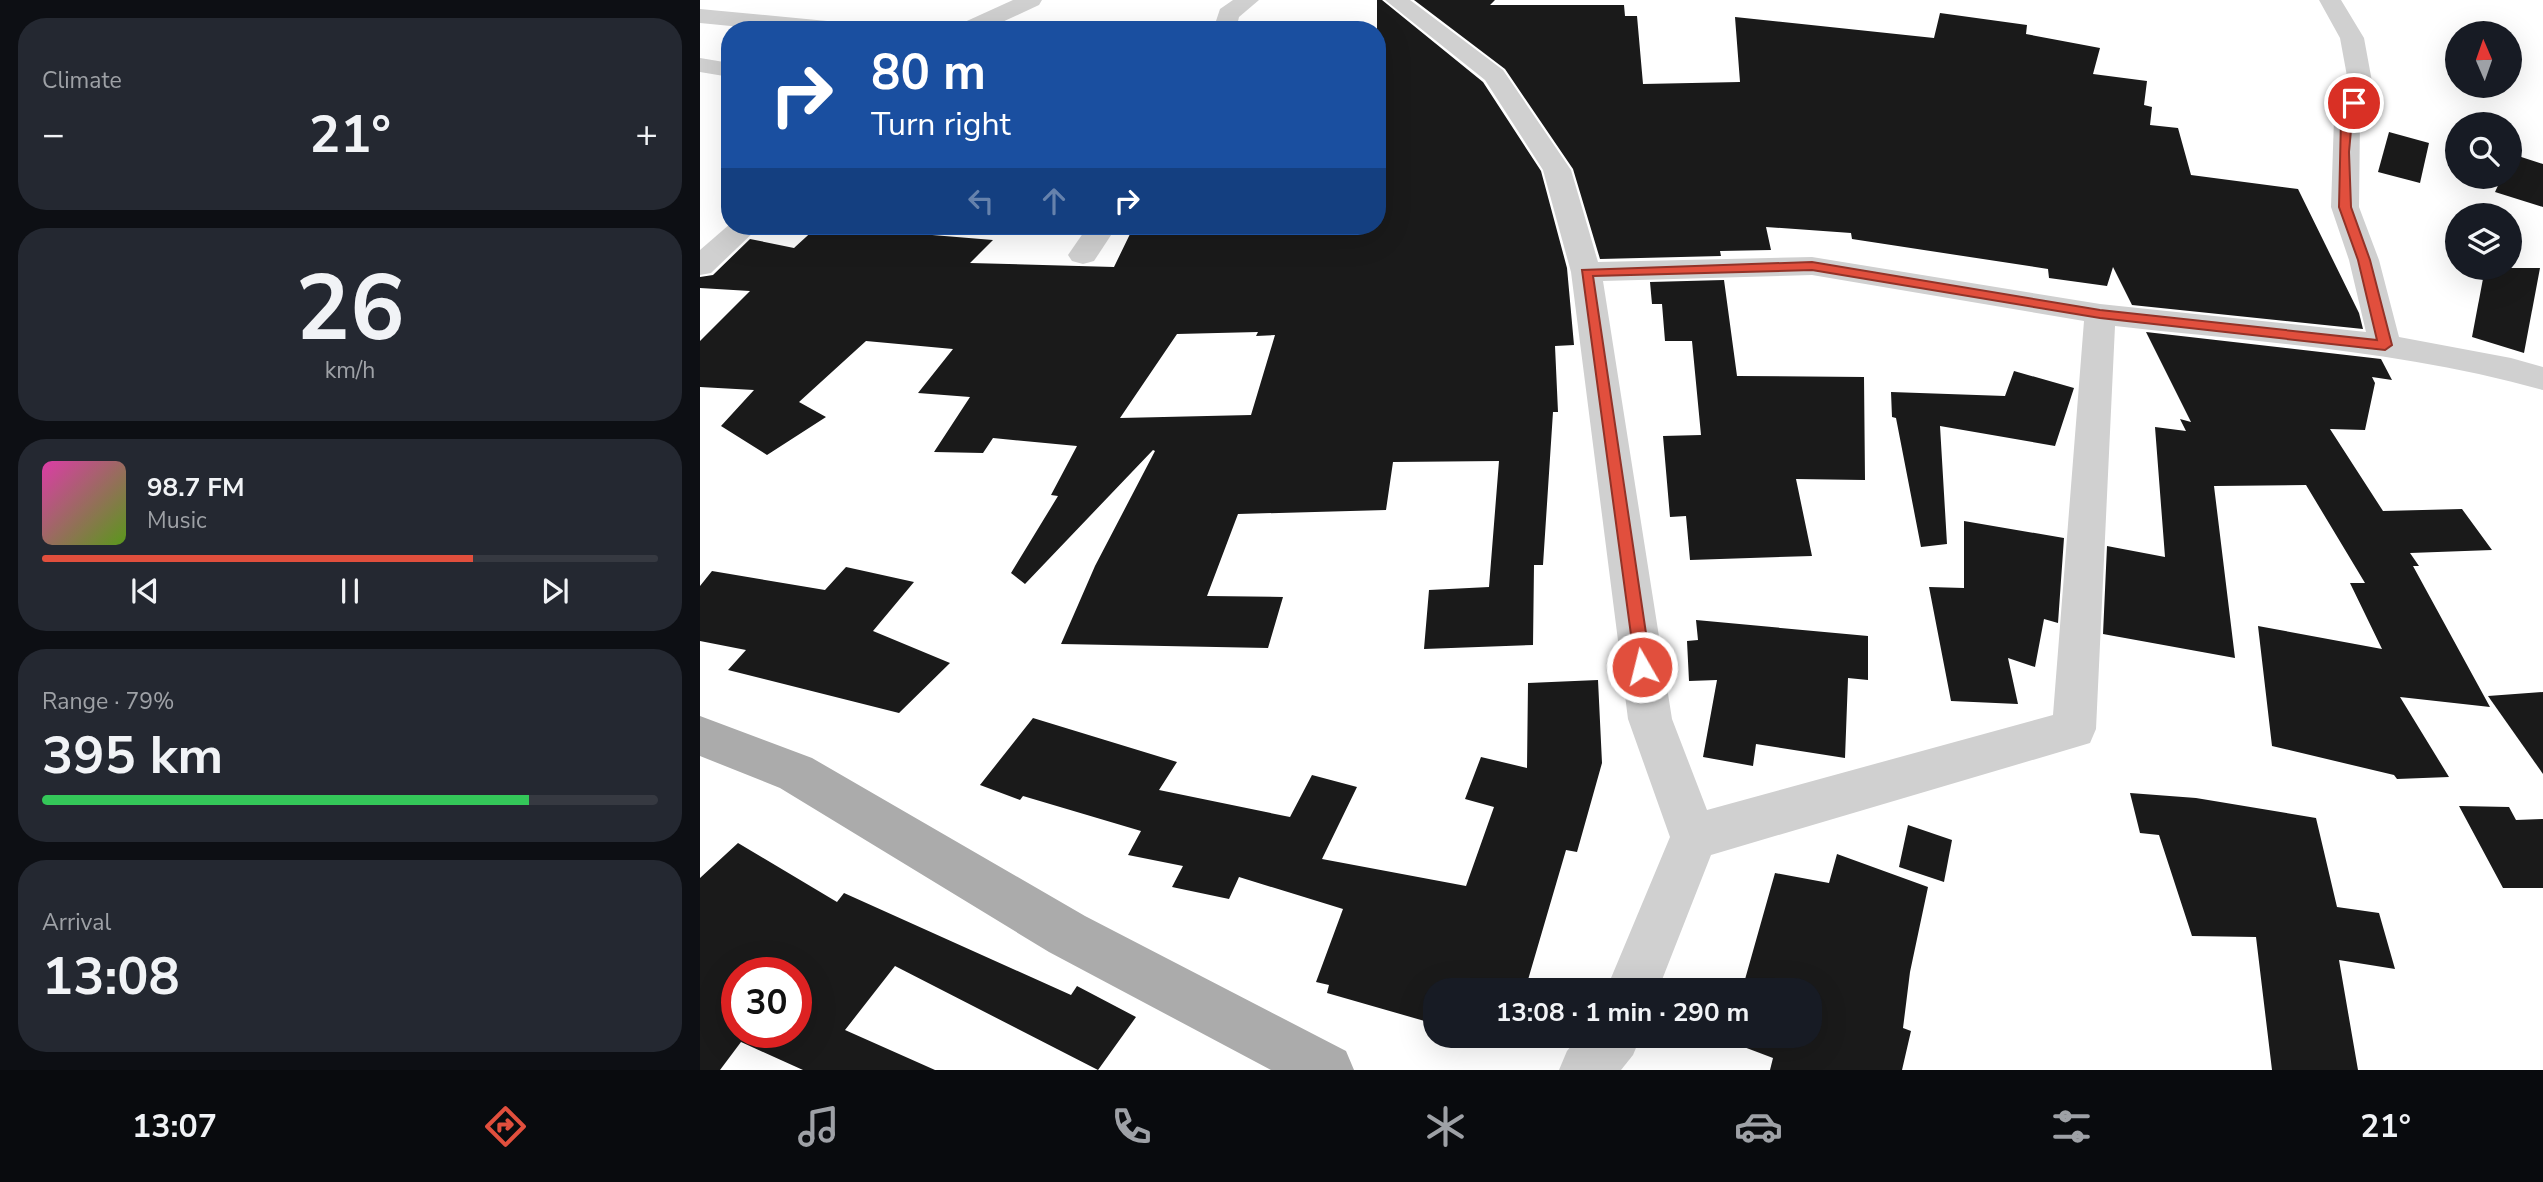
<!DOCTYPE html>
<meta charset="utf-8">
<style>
:root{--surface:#171b24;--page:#242831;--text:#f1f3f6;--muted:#9ea1a6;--line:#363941;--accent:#e14f3d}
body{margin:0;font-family:"Nunito Sans",sans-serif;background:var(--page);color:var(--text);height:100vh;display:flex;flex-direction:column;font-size:26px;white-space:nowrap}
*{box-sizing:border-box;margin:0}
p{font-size:23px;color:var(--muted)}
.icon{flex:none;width:38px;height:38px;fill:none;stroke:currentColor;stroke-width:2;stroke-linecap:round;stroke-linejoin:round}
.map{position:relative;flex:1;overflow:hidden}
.drawer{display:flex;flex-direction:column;gap:18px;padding:18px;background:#0d0f14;width:700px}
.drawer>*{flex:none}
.hud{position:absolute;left:21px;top:21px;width:665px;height:214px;border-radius:28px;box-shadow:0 7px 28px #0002;background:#1a4fa0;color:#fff;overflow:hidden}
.needle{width:46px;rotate:358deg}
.controls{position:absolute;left:1745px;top:21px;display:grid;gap:14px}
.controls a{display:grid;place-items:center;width:77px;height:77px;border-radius:50%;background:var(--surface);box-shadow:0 7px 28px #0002;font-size:35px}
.speed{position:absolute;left:21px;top:957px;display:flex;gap:14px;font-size:35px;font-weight:700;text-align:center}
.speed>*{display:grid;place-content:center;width:91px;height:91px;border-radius:50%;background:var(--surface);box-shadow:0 7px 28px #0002;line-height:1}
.speed .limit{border:10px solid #d22;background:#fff;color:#111}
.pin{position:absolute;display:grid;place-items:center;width:60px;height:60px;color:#fff;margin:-30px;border:4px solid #fff;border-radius:50%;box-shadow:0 2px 7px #0007}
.me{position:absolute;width:77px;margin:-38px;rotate:352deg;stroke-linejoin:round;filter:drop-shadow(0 0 5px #0008)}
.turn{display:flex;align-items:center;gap:24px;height:147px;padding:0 35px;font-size:32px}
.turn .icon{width:91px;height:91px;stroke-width:2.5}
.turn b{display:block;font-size:49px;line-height:60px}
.lanes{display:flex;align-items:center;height:66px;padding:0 35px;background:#0003;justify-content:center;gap:35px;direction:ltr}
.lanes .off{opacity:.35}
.big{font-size:52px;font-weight:700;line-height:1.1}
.drawer .widget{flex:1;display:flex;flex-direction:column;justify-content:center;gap:10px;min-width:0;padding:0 24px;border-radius:28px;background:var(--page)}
.drawer .dial{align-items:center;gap:0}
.dial b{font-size:91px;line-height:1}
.song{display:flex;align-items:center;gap:21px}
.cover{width:84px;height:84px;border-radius:10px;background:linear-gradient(135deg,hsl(320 70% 55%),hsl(90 70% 35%))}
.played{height:7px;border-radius:4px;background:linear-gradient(90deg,var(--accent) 70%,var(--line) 70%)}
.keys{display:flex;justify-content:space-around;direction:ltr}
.heat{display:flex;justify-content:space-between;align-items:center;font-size:38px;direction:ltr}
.charge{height:10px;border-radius:5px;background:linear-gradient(90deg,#34c759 79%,var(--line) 0)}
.trip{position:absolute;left:723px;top:978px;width:399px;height:70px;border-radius:28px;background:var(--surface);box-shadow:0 7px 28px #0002;font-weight:700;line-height:70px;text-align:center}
.menu{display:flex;height:112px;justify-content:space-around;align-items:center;background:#090b0e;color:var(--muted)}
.menu .icon{width:49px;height:49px}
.menu .on{color:var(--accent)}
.menu b{font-size:32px;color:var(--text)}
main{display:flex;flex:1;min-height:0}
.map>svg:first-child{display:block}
</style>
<main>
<section class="drawer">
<div class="widget"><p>Climate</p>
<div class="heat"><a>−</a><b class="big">21°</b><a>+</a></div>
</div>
<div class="widget dial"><b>26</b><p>km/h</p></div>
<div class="widget">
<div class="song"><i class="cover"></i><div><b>98.7 FM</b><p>Music</p></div></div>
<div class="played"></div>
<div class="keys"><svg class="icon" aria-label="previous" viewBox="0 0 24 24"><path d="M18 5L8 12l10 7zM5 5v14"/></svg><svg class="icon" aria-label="pause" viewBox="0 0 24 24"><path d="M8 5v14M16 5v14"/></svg><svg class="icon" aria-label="next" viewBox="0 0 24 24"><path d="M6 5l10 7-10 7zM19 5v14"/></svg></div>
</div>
<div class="widget"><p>Range · 79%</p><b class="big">395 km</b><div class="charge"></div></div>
<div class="widget"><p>Arrival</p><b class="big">13:08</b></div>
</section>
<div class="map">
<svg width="1843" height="1070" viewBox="0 0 1843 1070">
<rect width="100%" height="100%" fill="#fff"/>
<g fill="#1a1a1a" fill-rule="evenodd">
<path d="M 677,0 L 682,0 L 783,82 L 841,171 L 867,268 L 874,345 L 855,346 L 858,412 L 853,412 L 843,565 L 834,565 L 833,645 L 724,649 L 729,590 L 789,587 L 799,461 L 693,462 L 686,510 L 538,514 L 507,596 L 583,597 L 568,648 L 361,644 L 395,566 L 455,451 L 453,450 L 325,584 L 311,573 L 358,496 L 351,495 L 377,446 L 293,438 L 283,453 L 234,452 L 270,397 L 218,393 L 253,349 L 166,341 L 99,402 L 126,417 L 67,455 L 21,426 L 54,390 L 0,387 L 0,341 L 50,291 L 0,288 L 0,277 L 13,275 L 50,239 L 94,248 L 118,226 L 123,226 L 293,240 L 270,263 L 414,267 L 430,234 L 677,226 ZM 558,332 L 556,336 L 575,335 L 551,415 L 420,418 L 477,334 Z"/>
<path d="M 714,0 L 795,0 L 790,5 L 924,5 L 925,16 L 937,16 L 943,84 L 1040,82 L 1035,17 L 1234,38 L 1240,13 L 1327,25 L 1326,34 L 1400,48 L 1393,74 L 1447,81 L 1444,105 L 1452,107 L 1450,125 L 1478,128 L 1491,175 L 1598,189 L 1659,313 L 1663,329 L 1432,305 L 1413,267 L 1407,286 L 1349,278 L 1348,269 L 1152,239 L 1151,233 L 1066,227 L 1071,250 L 1020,251 L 1021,256 L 900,259 L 873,169 L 805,69 Z"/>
<path d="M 1689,132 L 1729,143 L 1720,183 L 1678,172 Z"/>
<path d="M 1812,154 L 1843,164 L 1843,207 L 1795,192 L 1802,177 L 1810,177 Z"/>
<path d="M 1785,268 L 1840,268 L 1824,353 L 1772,337 Z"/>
<path d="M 1024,280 L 1037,376 L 1164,377 L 1165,480 L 1096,479 L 1112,556 L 990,560 L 986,516 L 970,517 L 963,436 L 1001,435 L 992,341 L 965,341 L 962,304 L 952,304 L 950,282 Z"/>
<path d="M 1446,332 L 1681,359 L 1692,380 L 1672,377 L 1675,383 L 1665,430 L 1630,429 L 1683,511 L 1762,509 L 1792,550 L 1710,553 L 1719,566 L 1713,566 L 1790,707 L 1700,697 L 1749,777 L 1697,779 L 1694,775 L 1572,746 L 1558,626 L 1682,649 L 1650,583 L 1665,583 L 1606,485 L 1514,486 L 1535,658 L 1403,634 L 1407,546 L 1465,557 L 1455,427 L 1486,431 L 1480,419 L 1491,422 Z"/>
<path d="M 1314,371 L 1374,388 L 1355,446 L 1240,426 L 1247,544 L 1221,547 L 1196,418 L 1192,417 L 1191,392 L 1305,396 Z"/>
<path d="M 1264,521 L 1364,538 L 1358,623 L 1344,619 L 1335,667 L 1308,658 L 1318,704 L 1251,701 L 1229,587 L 1264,588 Z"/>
<path d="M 146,567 L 214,582 L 173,631 L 250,663 L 199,713 L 28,670 L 46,650 L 0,641 L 0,586 L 12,571 L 125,590 Z"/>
<path d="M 996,620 L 1168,636 L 1168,680 L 1148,678 L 1145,758 L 1056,744 L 1053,766 L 1003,757 L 1017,680 L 989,681 L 987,641 L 998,640 Z"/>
<path d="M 898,680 L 902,763 L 877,852 L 866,850 L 825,990 L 735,990 L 735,1024 L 627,993 L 629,985 L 616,982 L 643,909 L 539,877 L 529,899 L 472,887 L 483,866 L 428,855 L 441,831 L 323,796 L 320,800 L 280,785 L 333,718 L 477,762 L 459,790 L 590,817 L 612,775 L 657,787 L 622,859 L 766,886 L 794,807 L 765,799 L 781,757 L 827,768 L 828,683 Z"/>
<path d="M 1843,692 L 1843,774 L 1788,696 Z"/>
<path d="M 1430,793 L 1496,798 L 1616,818 L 1637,907 L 1679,913 L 1695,969 L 1639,960 L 1658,1070 L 1572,1070 L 1556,937 L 1492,936 L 1459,835 L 1440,833 Z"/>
<path d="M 1759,806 L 1809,807 L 1816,820 L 1843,819 L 1843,888 L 1803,888 Z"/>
<path d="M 1208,825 L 1252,840 L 1244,882 L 1199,867 Z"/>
<path d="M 38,843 L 137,902 L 144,893 L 371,995 L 377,986 L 436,1017 L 398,1070 L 195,966 L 145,1030 L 235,1070 L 103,1070 L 41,1042 L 20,1070 L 0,1070 L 0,878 ZM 37,973 L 96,973 L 96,1032 L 37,1032 Z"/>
<path d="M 1137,854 L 1228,887 L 1210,972 L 1203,1028 L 1211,1031 L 1202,1070 L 1070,1070 L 1073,1058 L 1028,1041 L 1029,1036 L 1110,1036 L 1110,990 L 1042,990 L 1075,873 L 1129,883 Z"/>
</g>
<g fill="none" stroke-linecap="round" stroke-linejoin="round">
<g fill="#d0d0d0" fill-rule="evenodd">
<path d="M 313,0 L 342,0 L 339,5 L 285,30 L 255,30 L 258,25 Z"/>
<path d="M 533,0 L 559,0 L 539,17 L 536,30 L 513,30 L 520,9 Z"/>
<path d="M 685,0 L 710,0 L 803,70 L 871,170 L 898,262 L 1112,257 L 1400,304 L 1666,332 L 1649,260 L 1631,207 L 1634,119 L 1649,87 L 1640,38 L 1619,0 L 1641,0 L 1664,38 L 1673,87 L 1660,119 L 1659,207 L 1679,260 L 1699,337 L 1811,358 L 1843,367 L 1843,390 C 1704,351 1559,342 1415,326 L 1396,729 L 1390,743 L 1011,855 L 958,990 L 906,990 L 970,837 L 928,719 L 871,272 L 843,170 L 785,80 ZM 1112,275 L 1384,321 L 1353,715 L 1007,810 L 972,719 L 903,281 Z"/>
<path d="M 0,9 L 148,23 L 159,30 L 73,30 L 0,23 Z"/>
<path d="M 0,58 L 30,63 L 30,77 L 0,72 Z"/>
<path d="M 30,224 L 60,226 L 11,273 L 0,275 L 0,250 Z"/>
<path d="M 388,226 L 417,226 L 394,261 L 383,264 L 372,261 L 368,255 Z"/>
<path d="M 879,1036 L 941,1036 L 933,1055 L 921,1070 L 859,1070 L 867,1051 Z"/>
</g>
<path fill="#ababab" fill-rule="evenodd" d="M 0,716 L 112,758 L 385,916 L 646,1051 L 654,1070 L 571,1070 L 349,952 L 80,788 L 0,756 Z"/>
</g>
<path fill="#e14f3d" stroke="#923328" stroke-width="2" d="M 1650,101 L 1659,103 L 1652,119 L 1649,152 L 1651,207 L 1670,260 L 1692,345 L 1685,350 L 1400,318 L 1112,270 L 893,276 L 951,667 L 949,672 L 936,672 L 882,270 L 1112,262 L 1400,310 L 1677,340 L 1658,260 L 1639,207 L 1641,119 Z"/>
</svg>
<div class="controls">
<a><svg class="needle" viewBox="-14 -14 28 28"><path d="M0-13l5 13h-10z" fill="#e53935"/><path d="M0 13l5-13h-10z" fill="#9ea1a6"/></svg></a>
<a><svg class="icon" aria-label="search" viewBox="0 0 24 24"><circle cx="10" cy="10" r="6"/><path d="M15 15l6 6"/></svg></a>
<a><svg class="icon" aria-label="layers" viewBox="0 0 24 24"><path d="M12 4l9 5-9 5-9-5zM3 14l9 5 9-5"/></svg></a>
</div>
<div class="speed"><div class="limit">30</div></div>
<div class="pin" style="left:1654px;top:103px;background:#d93025"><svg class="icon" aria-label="arrive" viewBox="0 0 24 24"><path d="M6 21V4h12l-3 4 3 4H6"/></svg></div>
<svg class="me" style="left:942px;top:667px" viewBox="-20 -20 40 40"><circle r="17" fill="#e14f3d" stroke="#fff" stroke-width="3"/><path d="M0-11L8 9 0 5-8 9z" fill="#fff"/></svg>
<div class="trip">13:08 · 1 min · 290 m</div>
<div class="hud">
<div class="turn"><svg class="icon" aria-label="right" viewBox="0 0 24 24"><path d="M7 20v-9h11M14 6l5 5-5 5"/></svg><div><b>80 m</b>Turn right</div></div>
<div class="lanes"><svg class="icon off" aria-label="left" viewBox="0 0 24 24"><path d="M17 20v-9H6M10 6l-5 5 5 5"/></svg><svg class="icon off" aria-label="ahead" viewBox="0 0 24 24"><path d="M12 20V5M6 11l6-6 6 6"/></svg><svg class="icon" aria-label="right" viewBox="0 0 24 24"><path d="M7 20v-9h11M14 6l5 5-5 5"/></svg></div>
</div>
</div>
</main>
<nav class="menu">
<b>13:07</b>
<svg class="icon on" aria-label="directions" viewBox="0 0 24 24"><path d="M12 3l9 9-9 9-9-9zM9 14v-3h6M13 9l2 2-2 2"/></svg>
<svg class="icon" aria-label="music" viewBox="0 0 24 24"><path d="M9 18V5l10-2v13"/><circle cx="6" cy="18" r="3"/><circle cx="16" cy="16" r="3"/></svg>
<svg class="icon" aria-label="phone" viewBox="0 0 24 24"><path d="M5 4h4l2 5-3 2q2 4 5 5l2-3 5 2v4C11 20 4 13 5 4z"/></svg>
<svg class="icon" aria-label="climate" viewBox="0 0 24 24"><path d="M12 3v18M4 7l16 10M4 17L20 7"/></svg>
<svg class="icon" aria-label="car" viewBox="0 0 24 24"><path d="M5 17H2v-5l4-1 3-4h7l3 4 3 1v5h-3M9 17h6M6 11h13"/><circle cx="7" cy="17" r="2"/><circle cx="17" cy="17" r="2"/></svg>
<svg class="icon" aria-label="filters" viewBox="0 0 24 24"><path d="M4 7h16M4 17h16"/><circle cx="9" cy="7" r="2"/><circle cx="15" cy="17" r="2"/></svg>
<b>21°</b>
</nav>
